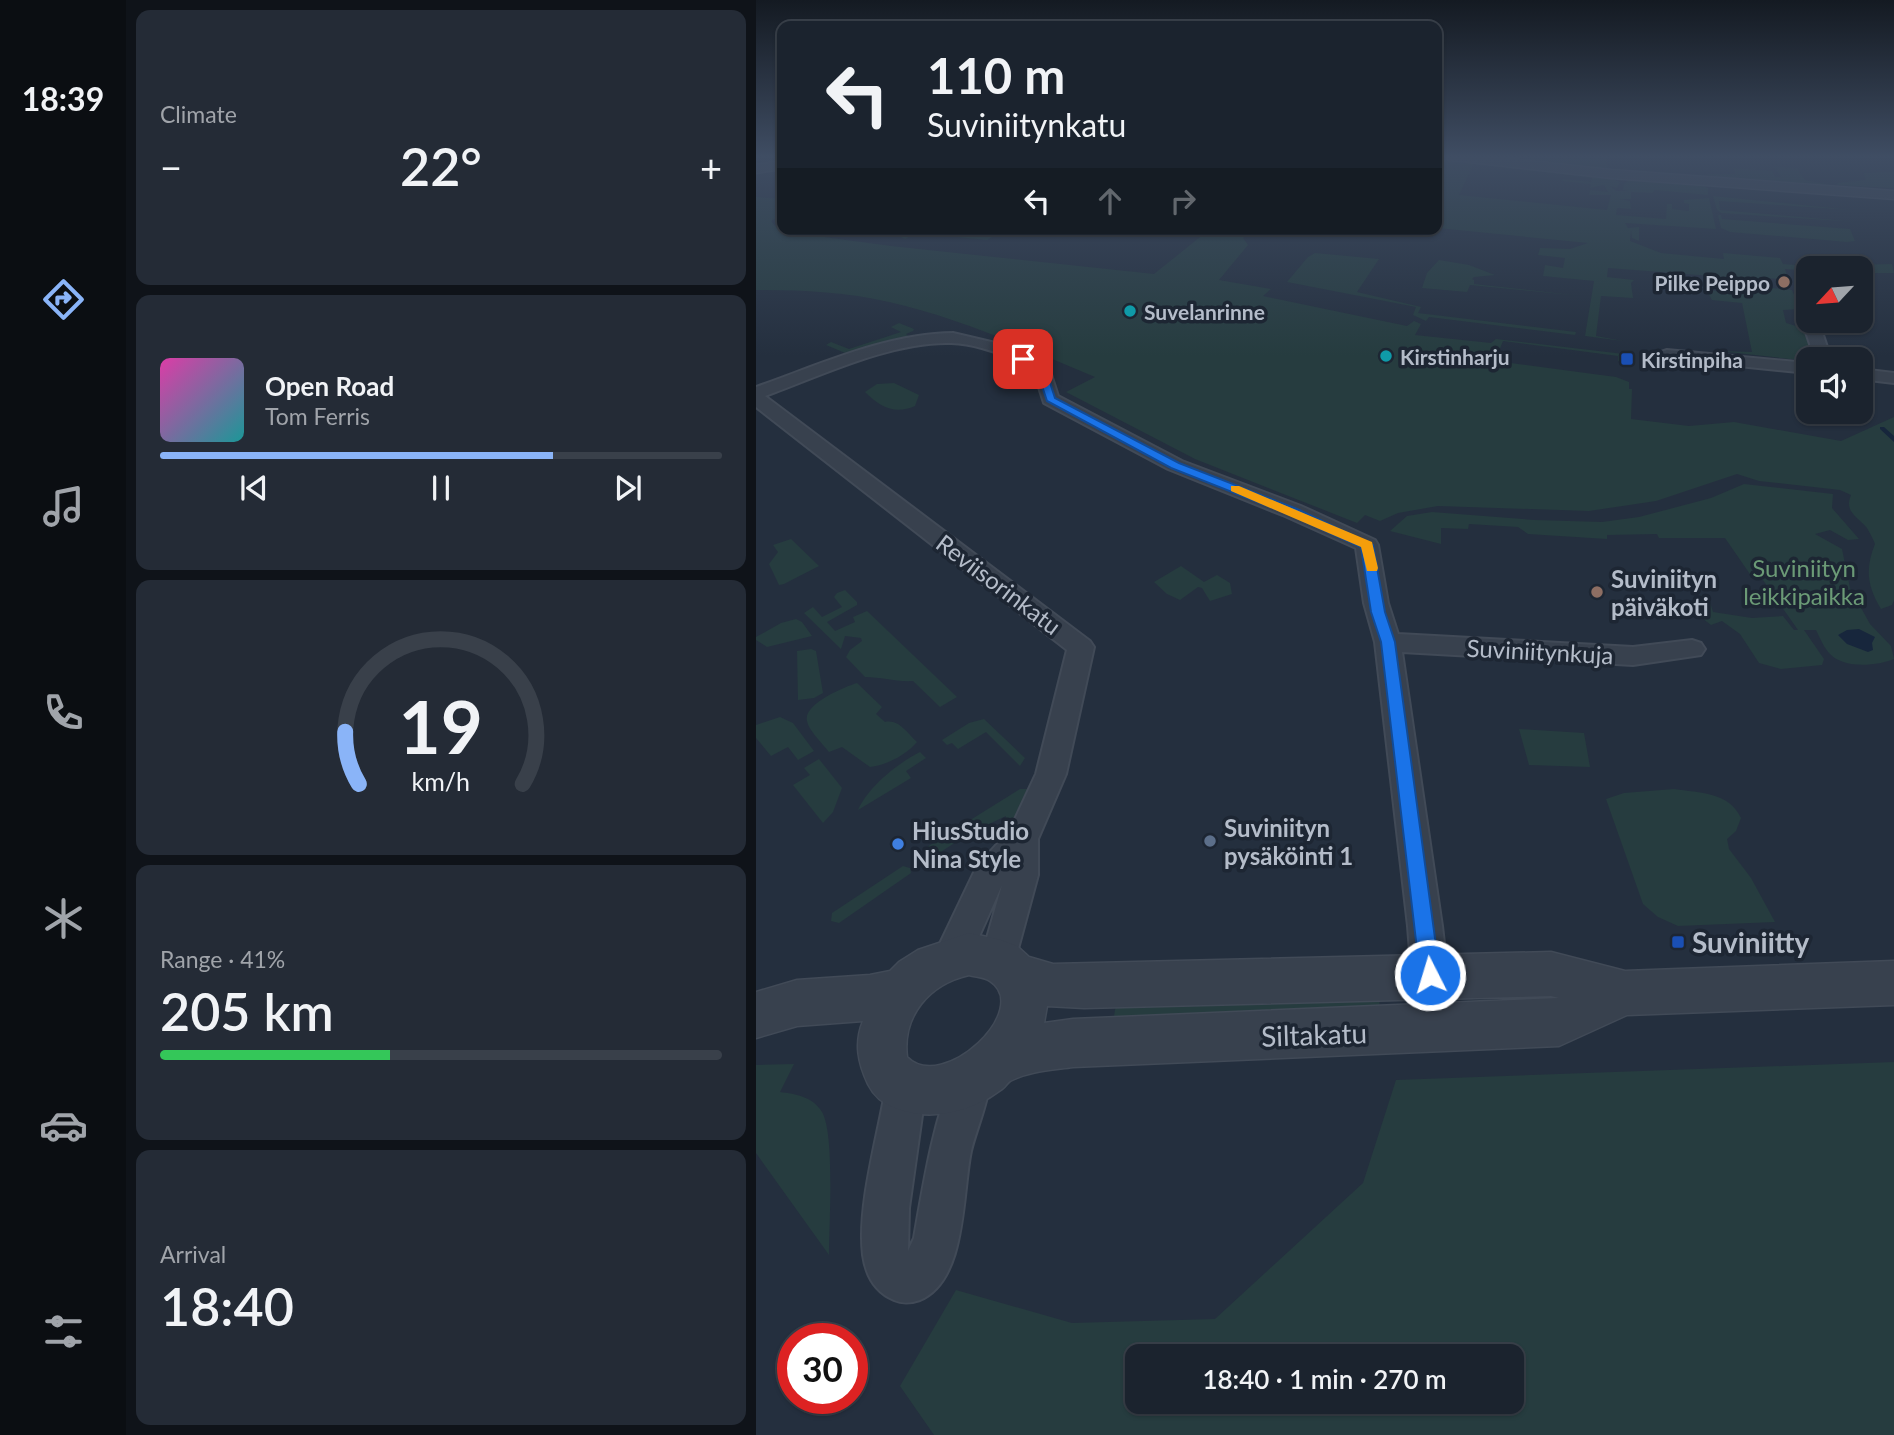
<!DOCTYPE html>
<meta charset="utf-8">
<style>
:root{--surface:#1b232e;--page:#242b36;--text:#f1f3f6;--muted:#a0a4aa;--line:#39404a;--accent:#8ab4f8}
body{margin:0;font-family:Lato,sans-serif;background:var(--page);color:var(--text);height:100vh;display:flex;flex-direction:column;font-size:26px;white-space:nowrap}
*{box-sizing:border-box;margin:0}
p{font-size:23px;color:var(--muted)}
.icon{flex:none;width:38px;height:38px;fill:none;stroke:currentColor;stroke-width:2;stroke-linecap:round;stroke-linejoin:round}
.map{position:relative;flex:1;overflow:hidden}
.side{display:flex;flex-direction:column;gap:10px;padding:10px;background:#0f1319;width:630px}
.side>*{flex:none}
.guide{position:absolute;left:21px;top:21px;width:665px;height:214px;border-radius:14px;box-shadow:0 2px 5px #0004,0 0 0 2px var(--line);background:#1b232e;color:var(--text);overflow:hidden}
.needle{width:46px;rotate:244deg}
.buttons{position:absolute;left:1040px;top:256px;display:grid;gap:14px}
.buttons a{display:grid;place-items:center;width:77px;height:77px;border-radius:14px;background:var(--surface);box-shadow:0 2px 5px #0004,0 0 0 2px var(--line);font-size:35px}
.speed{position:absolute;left:21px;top:1323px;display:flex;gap:14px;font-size:35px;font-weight:700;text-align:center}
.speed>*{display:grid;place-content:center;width:91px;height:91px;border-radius:50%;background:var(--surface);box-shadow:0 2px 5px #0004,0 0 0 2px var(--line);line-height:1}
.speed .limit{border:10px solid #d22;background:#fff;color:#111}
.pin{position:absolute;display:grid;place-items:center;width:60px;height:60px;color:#fff;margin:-30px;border-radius:14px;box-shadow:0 4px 10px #0006}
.me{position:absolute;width:77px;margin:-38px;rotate:355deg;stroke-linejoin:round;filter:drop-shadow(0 0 5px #0008)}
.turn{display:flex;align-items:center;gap:24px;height:147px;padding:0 35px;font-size:32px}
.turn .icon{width:91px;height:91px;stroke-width:2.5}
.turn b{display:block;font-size:49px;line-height:60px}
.lanes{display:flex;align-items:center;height:66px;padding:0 35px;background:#0003;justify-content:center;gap:35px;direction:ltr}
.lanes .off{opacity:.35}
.big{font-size:52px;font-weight:600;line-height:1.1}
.side .tile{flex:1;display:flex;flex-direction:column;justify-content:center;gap:10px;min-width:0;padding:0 24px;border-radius:14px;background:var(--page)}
.side .dial{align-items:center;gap:0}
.dial svg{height:182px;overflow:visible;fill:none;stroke:var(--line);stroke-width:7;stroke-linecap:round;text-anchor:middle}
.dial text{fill:var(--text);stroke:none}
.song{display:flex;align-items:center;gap:21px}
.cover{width:84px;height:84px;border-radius:10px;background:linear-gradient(135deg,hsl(320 70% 55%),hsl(180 70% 35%))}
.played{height:7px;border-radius:4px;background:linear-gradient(90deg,var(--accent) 70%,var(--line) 70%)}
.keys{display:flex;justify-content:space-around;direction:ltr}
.heat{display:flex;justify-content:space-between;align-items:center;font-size:38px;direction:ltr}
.charge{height:10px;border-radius:5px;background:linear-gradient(90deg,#34c759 41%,var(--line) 0)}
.trip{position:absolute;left:369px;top:1344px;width:399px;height:70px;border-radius:14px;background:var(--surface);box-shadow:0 2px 5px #0004,0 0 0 2px var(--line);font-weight:600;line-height:70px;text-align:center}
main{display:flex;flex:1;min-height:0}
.menu{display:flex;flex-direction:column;width:126px;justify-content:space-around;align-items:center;background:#0b0e12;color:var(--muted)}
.menu .icon{width:49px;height:49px}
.menu .on{color:var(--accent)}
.menu b{font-size:32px;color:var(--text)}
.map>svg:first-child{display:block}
</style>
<main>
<nav class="menu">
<b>18:39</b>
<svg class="icon on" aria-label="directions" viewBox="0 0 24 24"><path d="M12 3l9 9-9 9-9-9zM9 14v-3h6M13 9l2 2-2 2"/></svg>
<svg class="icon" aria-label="music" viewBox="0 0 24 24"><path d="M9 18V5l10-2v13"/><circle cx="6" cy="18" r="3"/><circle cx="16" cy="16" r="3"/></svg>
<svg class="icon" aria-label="phone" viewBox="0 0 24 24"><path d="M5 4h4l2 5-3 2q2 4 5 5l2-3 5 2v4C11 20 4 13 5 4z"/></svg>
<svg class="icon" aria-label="climate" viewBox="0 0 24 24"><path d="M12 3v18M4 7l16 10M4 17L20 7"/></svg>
<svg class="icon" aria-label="car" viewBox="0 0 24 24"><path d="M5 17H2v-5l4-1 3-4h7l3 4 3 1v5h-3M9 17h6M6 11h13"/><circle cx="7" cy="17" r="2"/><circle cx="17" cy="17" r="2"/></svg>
<svg class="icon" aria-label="filters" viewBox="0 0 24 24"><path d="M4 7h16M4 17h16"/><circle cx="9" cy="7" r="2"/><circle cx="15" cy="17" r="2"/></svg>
</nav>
<section class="side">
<div class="tile"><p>Climate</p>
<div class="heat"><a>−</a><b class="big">22°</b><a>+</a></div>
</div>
<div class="tile">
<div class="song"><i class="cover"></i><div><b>Open Road</b><p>Tom Ferris</p></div></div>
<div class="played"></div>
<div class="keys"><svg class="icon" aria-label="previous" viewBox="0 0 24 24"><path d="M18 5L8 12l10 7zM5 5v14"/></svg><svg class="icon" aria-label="pause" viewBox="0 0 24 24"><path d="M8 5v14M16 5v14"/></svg><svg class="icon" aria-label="next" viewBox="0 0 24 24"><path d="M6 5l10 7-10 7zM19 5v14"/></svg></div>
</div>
<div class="tile dial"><svg viewBox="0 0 100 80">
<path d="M14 69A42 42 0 1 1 86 69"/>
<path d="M14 69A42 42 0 0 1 8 46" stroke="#8ab4f8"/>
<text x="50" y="56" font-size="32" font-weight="700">19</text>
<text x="50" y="72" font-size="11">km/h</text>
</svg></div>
<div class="tile"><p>Range · 41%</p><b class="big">205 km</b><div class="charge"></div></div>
<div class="tile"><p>Arrival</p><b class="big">18:40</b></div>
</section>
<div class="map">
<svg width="1138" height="1435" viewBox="0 0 1138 1435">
<rect width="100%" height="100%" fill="#242f3e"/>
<g fill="#263c3f" fill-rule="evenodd">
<path d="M 736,155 L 850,155 L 851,168 Z"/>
<path d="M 681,159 L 718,163 L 703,195 L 851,210 L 855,195 L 833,195 L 834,190 L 852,192 L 848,185 L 834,188 L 835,184 L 806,181 L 807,179 L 835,182 L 836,178 L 720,164 L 856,179 L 864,182 L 861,188 L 854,186 L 860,191 L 871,191 L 867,190 L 868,184 L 873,180 L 946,186 L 952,188 L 952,195 L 898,190 L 897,193 L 875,192 L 875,199 L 863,199 L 874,201 L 875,209 L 861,208 L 860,215 L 910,219 L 911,204 L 916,204 L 916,209 L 933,211 L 933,204 L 928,203 L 928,200 L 953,198 L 960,229 L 869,223 L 872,228 L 883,227 L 883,241 L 876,238 L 875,230 L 874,241 L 905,253 L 968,259 L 967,253 L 1024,258 L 1027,264 L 1053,266 L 1136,264 L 1138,273 L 1104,273 L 1104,268 L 1052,268 L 1052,271 L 1029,269 L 1032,280 L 1003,277 L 1005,287 L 1036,290 L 1044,309 L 1027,310 L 1030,323 L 1050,329 L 1059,359 L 1052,361 L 963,351 L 996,352 L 986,303 L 956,300 L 950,290 L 975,292 L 973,281 L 956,279 L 956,276 L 852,268 L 851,277 L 878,280 L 875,283 L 877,298 L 845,296 L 840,336 L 867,341 L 829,336 L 838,281 L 787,276 L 789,265 L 807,268 L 809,258 L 782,255 L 784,248 L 814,249 L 832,243 L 681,228 Z"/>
<path d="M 1012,167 L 1041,168 L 1049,180 L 1075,185 L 957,177 L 951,174 L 980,174 L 977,168 L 1016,171 L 1019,177 L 1025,177 L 1020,168 Z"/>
<path d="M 1130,172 L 1138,172 L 1138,188 L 1082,185 L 1081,183 L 1110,180 L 1108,173 Z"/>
<path d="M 957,196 L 1095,210 L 963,201 L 964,210 L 1101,222 L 965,213 L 961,210 Z"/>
<path d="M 0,197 L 26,199 L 26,204 L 20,207 L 26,207 L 26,215 L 15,221 L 23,231 L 135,246 L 398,274 L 454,229 L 498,229 L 487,238 L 492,245 L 463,280 L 515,289 L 507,296 L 651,326 L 658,321 L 665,324 L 659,335 L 735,343 L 740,339 L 868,354 L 866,361 L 862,361 L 862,356 L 747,341 L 739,361 L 860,377 L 873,382 L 873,389 L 876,389 L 875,419 L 933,426 L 978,422 L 1085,441 L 1138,417 L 1138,600 L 1136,605 L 1125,609 C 1111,586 1109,569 1119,544 C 1117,539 1114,533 1111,528 C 1101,516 1088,512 1095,495 L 1084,490 L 1003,481 L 981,474 L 900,501 L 833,511 L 682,506 L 642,513 L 624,521 L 609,515 L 601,523 L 439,459 L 310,392 L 339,377 C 272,349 204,318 133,302 C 89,292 45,290 0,290 Z"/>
<path d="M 962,215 L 965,215 L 966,219 L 1094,229 L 1099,241 L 1091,242 L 974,232 L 965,228 Z"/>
<path d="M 134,229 L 183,229 L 238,236 L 231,240 L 160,233 L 149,239 L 132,231 Z"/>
<path d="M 559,253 L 623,259 L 601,292 L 665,307 L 662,313 L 820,332 L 819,335 L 673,317 L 670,321 L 657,315 L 660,307 L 531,282 L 552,257 Z"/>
<path d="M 683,260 L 713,265 L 739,275 L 718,277 L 716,279 L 718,280 L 718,284 L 825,296 L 714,285 L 711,292 L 666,288 L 671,273 Z"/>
<path d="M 143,323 L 158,329 L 157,331 L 150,334 L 152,336 L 94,355 L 70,345 L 75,342 L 93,349 L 145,332 L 135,327 Z"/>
<path d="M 138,383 L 163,395 L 159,406 C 139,415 124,407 109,392 L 121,384 Z"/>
<path d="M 988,484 L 1077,494 L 1076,508 L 1103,539 L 1092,540 L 1074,530 L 1059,534 L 1086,549 L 1094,588 L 1114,624 L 1135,646 L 1138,659 C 1121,666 1088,669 1074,654 C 1068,648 1064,638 1060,630 L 1048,630 L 1068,659 L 1066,665 L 1025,669 L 1003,663 L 984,634 L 966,621 L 955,625 L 928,604 L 927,602 L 948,603 L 945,595 L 952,595 L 957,612 L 996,618 L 1027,616 L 1038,630 L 1042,630 L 1007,580 L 998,580 L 969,538 L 903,538 L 901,534 L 851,535 L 851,539 L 772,534 L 762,527 L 713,524 L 712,529 L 685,528 L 685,544 L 634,531 L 651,516 L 676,512 L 779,520 L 846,522 L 883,517 L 955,498 Z"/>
<path d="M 35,539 L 63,566 L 28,584 L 23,585 L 13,564 L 22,552 L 17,545 Z"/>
<path d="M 425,566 L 448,582 L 461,575 L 474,583 L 476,594 L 454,601 L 446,588 L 442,587 L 424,600 L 411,594 L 398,582 Z"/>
<path d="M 89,590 L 101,602 L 101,605 L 71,622 L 79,631 L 99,622 L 97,617 L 111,611 L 201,697 L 184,707 L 157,681 C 139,682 126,677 109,677 L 90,657 L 94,650 L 106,641 L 105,638 L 89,636 L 85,649 L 48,613 L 57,607 L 66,617 L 86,607 L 78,597 L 81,593 Z"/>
<path d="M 40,619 L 46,622 L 56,636 L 11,647 L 0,640 L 0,637 L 25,623 Z"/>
<path d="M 55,649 L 60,651 L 67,693 L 58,698 L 42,700 L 41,651 Z"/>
<path d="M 101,683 L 126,707 L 120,714 L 129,722 C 143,719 151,733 161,742 C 150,755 131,765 114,767 L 86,747 L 73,752 C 67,744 53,731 51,721 C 47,704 88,687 101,683 Z"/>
<path d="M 24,717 L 37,723 L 58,751 L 42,760 L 32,747 L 15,756 L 0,738 L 0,725 Z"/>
<path d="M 228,719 L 269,758 L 264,766 L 230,732 L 202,749 L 196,743 L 191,745 L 186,740 L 213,723 Z"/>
<path d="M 763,729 L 828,733 L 834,767 L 773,765 Z"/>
<path d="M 164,752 L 170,758 L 150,771 L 155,778 L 102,810 C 112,787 142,763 164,752 Z"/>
<path d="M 63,759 L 86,788 L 77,812 L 67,823 L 37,785 L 54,775 L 48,768 Z"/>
<path d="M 264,789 L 274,789 L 261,817 L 242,842 L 250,816 L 214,833 L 177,857 L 171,854 L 171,847 Z"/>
<path d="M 918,789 C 944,793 973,792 985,818 L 980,831 L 971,839 L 973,849 L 995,878 L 1019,922 L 922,926 L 902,917 L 887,904 L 850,799 L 868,793 Z"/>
<path d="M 147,866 L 154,868 L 155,873 L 83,923 L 75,921 L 76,913 Z"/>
<path d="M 623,994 L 624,1014 L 357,1023 L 360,1003 Z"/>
<path d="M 1138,1062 L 1138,1435 L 178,1435 L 144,1386 L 200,1290 L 316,1323 L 459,1319 L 607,1183 L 640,1080 ZM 756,1356 L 756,1402 L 382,1402 L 382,1356 Z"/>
<path d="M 38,1064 L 24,1092 C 40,1094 57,1097 66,1112 C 79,1134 73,1225 73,1255 L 0,1153 L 0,1065 Z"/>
</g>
<path fill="#17263c" d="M 1103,629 L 1119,637 L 1116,643 L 1117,650 L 1112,652 L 1091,644 L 1082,635 L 1091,630 Z"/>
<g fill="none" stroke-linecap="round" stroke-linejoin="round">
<path fill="#17263c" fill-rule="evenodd" d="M 1124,427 L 1128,427 L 1138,436 L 1138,442 L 1124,429 Z"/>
<defs>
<g id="minor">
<path d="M 1052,316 L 1052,320 L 1062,320 L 1075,359 L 1059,359 L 1046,320 Z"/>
<path d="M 197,333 L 248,345 L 291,362 L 302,396 L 426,461 L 545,506 L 619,540 L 622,545 L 632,603 L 642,634 L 877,647 L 936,640 L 945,643 L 949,649 L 945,655 L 877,665 L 646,652 L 686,926 L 698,1029 L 692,1042 L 679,1048 L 666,1042 L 660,1029 L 652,926 L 619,642 L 608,603 L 600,548 L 529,516 L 412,469 L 288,403 L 277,369 C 252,356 224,344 195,343 C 136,341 64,376 9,396 L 334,641 L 338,647 L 310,774 L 282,839 L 282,875 L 256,971 L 243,976 L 230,971 L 225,959 L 246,885 L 208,970 L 195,975 L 182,970 L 177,958 L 221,866 L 254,830 L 280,774 L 311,650 L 0,407 L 0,387 C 63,365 129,334 197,333 Z"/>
<path d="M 911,350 L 1052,363 L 1052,373 L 905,358 L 903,355 L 905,352 Z"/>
<path d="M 1104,369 L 1138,373 L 1138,383 L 1104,379 Z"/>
<path d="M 213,1063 L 227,1069 C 229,1073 233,1079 233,1084 C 233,1100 219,1133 215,1151 C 206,1193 211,1280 164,1300 C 155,1303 147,1304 138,1300 C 119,1292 110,1276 107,1255 C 101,1206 122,1136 130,1087 L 136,1073 L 150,1067 L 164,1073 L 170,1087 L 153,1208 L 152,1251 L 158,1238 C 168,1181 177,1123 199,1069 Z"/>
</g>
<g id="tertiary">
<path d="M 681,155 L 720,155 L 855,170 L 1138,191 L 1138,199 L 855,178 L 687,159 Z"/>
<path d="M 26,161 L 26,169 L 0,173 L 0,165 Z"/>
<path d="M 213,933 L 245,940 L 261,946 L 273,957 L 297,964 L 795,952 L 869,971 L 1138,961 L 1138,1005 L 871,1015 L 803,1046 L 317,1067 C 296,1070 273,1071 254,1081 C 250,1084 250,1086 246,1089 C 216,1112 174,1122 139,1108 C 126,1103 118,1096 112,1084 C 102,1063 98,1043 107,1021 L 41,1026 L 0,1038 L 0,992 L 41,980 L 114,975 L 134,971 L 143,962 L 162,950 ZM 213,975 C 220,977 229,977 234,981 C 277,1009 187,1094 151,1057 C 146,1016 173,984 213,975 ZM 795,996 L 803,998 L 317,1019 L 288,1023 L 291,1006 L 328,1008 Z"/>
</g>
</defs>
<use href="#minor" stroke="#414a57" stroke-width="4"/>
<use href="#tertiary" stroke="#414a57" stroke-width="3"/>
<use href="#minor" fill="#38414e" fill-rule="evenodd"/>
<use href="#tertiary" fill="#38414e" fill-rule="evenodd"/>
</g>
<linearGradient id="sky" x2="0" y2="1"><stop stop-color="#141a22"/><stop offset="0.44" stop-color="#3f4d63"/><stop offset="1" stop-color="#3f4d63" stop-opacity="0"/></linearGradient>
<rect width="1138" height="356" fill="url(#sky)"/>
<path fill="#1a73e8" stroke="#114b97" stroke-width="2" d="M 267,356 L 288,364 L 299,398 L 423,463 L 541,509 L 617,545 L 629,612 L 639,642 L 684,975 L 681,982 L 674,985 L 667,982 L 664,975 L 625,642 L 615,612 L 605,547 L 532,514 L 415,468 L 291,401 L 280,368 L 264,361 L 262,359 Z"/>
<path fill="#f59e0b" d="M 475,486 L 483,486 L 616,542 L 622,568 L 621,571 L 611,571 L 605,547 L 475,491 Z"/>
<g fill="#8d6e63" stroke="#1d2633" stroke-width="2.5">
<circle cx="1028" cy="282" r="7"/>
<circle cx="841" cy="592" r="7"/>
</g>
<g fill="#0f9aa8" stroke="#1d2633" stroke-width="2.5">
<circle cx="374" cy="311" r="7"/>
<circle cx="630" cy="356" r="7"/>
</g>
<g fill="#1a4fb4" stroke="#1d2633" stroke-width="2.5">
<rect x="864" y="352" width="14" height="14" rx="3.5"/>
<rect x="915" y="935" width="14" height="14" rx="3.5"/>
</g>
<circle fill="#5c6f8a" stroke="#1d2633" stroke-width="2.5" cx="454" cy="841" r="7"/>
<circle fill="#3f7fe0" stroke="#1d2633" stroke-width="2.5" cx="142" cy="844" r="7"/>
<g text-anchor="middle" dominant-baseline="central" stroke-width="7" stroke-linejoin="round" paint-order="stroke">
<g font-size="21" font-weight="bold" fill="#b4bcc9" stroke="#1d2633" text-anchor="start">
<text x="1014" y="282" text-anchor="end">Pilke Peippo</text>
<text x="388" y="311">Suvelanrinne</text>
<text x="644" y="356">Kirstinharju</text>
<text x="885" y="359">Kirstinpiha</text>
</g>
<g font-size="24" fill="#6b9a76" stroke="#1d2633">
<text x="1048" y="567">Suviniityn<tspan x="1048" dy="28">leikkipaikka</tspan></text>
</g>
<g font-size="24" font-weight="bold" fill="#b4bcc9" stroke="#1d2633" text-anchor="start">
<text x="855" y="578">Suviniityn<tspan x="855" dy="28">päiväkoti</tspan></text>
<text x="468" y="827">Suviniityn<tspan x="468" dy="28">pysäköinti 1</tspan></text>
<text x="156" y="830">HiusStudio<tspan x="156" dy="28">Nina Style</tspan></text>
</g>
<g font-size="24" fill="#b4bcc9" stroke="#1d2633">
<text transform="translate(243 584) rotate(37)">Reviisorinkatu</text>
<text transform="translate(784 651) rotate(3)">Suviniitynkuja</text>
</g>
<g font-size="28" font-weight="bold" fill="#b4bcc9" stroke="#1d2633" text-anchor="start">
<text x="936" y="942">Suviniitty</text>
</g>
<g font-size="28" fill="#b4bcc9" stroke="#1d2633">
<text transform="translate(558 1034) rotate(-2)">Siltakatu</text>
</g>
</g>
</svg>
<div class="buttons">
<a><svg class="needle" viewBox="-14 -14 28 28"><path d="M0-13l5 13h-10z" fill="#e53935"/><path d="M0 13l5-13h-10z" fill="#a0a4aa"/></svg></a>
<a><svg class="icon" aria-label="sound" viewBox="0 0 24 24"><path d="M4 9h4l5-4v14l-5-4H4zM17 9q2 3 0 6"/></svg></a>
</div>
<div class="speed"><div class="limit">30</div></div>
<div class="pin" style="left:267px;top:359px;background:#d93025"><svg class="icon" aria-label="arrive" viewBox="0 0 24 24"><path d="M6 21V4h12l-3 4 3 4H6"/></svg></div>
<svg class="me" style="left:674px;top:975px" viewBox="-20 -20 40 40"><circle r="17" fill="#1a73e8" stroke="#fff" stroke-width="3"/><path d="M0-11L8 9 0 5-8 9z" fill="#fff"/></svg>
<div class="trip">18:40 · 1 min · 270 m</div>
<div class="guide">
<div class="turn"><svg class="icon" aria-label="left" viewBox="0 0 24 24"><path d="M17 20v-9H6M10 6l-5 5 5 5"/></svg><div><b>110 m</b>Suviniitynkatu</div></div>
<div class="lanes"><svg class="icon" aria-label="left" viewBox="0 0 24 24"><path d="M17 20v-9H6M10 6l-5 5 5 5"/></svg><svg class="icon off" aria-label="ahead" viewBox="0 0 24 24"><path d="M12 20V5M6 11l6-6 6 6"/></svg><svg class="icon off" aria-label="right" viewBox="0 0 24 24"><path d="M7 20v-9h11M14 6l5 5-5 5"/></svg></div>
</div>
</div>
</main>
